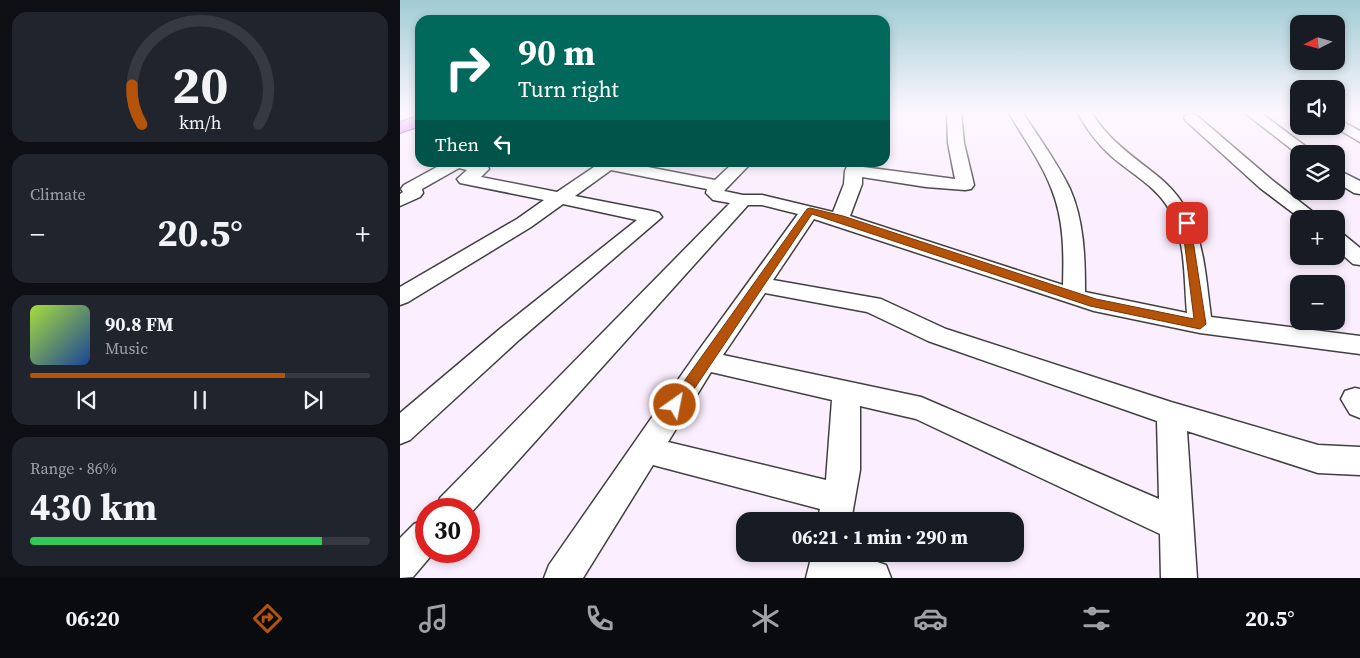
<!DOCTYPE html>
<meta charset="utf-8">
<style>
:root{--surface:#171b24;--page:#20242c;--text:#f1f3f6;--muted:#9ea1a6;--line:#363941;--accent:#b45309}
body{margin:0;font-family:"Source Serif 4",serif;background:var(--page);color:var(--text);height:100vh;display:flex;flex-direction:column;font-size:19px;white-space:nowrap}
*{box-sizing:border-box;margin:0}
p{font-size:16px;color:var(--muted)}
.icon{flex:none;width:28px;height:28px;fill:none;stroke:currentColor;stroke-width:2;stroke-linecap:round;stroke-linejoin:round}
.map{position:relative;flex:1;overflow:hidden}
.side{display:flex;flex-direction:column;gap:12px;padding:12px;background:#0d0f14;width:400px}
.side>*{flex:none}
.banner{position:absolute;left:15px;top:15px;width:475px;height:152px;border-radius:15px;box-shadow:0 2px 8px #0003;background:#00695c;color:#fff;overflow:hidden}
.needle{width:32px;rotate:264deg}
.controls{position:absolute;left:890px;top:15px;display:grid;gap:10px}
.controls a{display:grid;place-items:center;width:55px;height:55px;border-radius:10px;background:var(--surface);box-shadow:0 2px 8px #0003;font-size:25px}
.speed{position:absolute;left:15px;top:498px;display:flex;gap:10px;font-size:25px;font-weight:700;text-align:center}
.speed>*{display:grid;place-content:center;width:65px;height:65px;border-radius:50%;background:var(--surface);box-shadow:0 2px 8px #0003;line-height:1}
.speed .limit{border:8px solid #d22;background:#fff;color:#111}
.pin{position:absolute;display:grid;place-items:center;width:42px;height:42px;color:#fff;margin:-21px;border-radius:10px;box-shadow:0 2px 8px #0006}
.me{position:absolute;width:55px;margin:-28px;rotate:33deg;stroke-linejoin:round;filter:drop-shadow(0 0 4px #0008)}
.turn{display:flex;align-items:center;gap:18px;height:105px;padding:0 20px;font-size:22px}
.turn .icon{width:65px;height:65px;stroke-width:2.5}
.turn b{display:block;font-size:35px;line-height:42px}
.then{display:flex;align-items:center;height:48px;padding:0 20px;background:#0003;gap:10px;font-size:19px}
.big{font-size:38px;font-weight:700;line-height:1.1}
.side .card{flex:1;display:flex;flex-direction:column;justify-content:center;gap:8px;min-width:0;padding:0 18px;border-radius:15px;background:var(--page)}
.side .dial{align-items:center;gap:0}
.dial svg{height:130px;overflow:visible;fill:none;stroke:var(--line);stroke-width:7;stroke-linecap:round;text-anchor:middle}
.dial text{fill:var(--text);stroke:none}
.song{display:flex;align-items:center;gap:15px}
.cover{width:60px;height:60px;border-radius:8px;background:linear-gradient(135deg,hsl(80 70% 55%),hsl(220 70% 35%))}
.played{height:5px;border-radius:2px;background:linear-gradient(90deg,var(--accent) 75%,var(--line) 75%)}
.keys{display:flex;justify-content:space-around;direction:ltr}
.heat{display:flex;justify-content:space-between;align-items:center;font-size:28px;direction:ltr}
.charge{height:8px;border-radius:4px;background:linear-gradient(90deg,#34c759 86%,var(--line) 0)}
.trip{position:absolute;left:336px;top:512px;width:288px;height:50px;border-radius:15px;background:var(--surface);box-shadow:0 2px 8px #0003;font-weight:700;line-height:50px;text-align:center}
.dock{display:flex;height:80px;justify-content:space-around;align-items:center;background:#090b0e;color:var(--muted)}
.dock .icon{width:35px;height:35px}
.dock .selected{color:var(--accent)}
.dock b{font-size:22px;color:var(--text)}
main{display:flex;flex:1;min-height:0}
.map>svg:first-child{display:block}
</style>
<main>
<section class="side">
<div class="card dial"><svg viewBox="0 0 100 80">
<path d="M14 69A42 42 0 1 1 86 69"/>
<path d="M14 69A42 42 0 0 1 8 45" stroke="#b45309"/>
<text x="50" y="56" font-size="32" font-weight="700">20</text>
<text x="50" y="72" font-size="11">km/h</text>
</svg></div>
<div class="card"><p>Climate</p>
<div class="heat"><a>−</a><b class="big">20.5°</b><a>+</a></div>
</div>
<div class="card">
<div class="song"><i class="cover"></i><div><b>90.8 FM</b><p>Music</p></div></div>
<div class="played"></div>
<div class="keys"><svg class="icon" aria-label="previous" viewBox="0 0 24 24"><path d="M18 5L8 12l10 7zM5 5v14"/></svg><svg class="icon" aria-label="pause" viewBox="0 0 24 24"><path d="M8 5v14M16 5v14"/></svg><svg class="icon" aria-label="next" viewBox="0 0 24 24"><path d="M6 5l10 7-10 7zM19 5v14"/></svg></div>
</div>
<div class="card"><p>Range · 86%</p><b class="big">430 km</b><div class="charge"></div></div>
</section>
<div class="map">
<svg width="960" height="578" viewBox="0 0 960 578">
<rect width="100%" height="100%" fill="#fbeefe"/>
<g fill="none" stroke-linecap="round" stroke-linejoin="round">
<defs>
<g id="minor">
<path d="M 547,113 L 561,113 L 564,143 L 574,185 L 571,189 L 565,190 L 526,187 L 462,177 L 462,184 L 450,216 L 663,285 C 664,253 664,220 652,190 C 642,163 624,139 609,113 L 623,113 C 639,138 657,162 670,189 C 684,221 685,257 685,292 L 787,313 C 784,280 786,240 770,211 C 758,187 730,173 711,156 C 697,143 687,130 678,113 L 692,113 C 709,142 736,158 761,179 C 804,216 804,265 811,317 L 960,336 L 960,354 L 800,333 L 694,311 L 414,219 L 373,280 L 481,299 L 546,329 L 771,402 L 918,445 L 960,447 L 960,475 L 918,473 L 787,431 L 797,578 L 761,578 L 760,534 L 516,419 L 460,406 L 460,470 L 451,521 L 417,521 L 420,509 L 253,465 L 183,578 L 144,578 L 149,565 L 296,354 L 398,214 L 362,205 L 348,205 L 69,515 L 69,509 L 36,509 L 40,498 L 330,203 L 313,200 L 306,193 L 307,189 L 211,170 L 175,196 L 252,211 L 259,213 L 262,217 L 119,340 L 10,440 L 0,444 L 0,413 L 101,328 L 237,220 L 163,204 L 131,227 L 8,302 L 0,305 L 0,287 L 117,219 L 144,200 L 60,183 L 57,179 L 67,170 L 59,168 L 22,189 L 23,193 L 20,197 L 0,206 L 0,194 L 3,192 L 1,189 L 4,185 L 46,162 L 75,162 L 87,165 L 89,169 L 81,177 L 157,192 L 194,167 L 190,162 L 222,162 L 315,180 L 334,162 L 352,162 L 324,191 L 343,195 L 362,195 L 433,212 L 444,184 L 445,171 L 449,162 L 465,162 L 463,167 L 555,179 L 548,143 ZM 365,293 L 467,312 L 528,341 L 757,421 L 759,499 L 521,397 L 323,355 ZM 311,372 L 432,400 L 426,480 L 268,442 Z"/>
<path d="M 845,113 L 861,113 L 916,154 L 899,155 Z"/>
<path d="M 791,114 L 796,115 L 872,180 L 922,219 L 901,219 L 860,188 L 786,121 L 784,118 L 786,115 Z"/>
<path d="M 936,118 L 960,131 L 960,142 L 933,126 L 936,126 Z"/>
<path d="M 936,169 L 960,181 L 960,194 L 954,193 L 936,182 Z"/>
<path d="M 936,232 L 943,234 L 960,248 L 960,265 L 953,264 L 936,249 Z"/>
<path d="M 955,388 L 960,389 L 960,418 L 950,414 L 941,399 L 945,391 Z"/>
<path d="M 26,519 L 26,551 L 35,551 L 13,577 L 0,578 L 0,538 L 14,524 Z"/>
<path d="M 412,554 L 454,554 L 486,565 L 491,578 L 406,578 Z"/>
</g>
<path id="major" d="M 20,115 L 20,126 L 0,133 L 0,122 Z"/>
</defs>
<use href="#minor" stroke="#404040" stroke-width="3"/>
<use href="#major" stroke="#1e1e1e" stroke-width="2"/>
<use href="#minor" fill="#fff" fill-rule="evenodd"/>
<use href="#major" fill="#d56fed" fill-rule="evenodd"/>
</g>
<linearGradient id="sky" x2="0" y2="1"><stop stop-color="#a1ccd4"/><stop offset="0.58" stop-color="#fdf7ff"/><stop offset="1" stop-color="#fdf7ff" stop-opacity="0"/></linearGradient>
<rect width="960" height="194" fill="url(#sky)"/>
<path fill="#b45309" stroke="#753606" d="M 410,208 L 443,216 L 696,299 L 794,319 L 782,223 L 787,220 L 790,221 L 806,324 L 800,329 L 690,306 L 412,214 L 280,410 L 275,411 L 270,410 L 268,405 L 270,401 L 407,209 Z"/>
</svg>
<div class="controls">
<a><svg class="needle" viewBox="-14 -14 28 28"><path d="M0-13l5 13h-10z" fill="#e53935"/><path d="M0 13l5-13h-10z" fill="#9ea1a6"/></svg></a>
<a><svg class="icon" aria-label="sound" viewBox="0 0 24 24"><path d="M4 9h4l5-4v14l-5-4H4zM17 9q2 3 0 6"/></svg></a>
<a><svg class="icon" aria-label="layers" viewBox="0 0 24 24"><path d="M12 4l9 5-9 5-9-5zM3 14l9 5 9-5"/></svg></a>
<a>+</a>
<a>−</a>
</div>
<div class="speed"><div class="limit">30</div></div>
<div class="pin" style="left:787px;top:223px;background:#d93025"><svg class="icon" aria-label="arrive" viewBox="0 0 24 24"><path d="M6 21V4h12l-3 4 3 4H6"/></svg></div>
<svg class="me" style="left:275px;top:405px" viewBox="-20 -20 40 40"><circle r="17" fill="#b45309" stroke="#fff" stroke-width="3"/><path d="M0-11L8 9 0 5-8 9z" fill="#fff"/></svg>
<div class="trip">06:21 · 1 min · 290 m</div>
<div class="banner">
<div class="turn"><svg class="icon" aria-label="right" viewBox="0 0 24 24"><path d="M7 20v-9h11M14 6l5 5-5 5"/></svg><div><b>90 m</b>Turn right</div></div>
<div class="then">Then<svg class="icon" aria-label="left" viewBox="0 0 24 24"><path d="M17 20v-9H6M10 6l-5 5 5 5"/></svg></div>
</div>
</div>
</main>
<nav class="dock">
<b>06:20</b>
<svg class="icon selected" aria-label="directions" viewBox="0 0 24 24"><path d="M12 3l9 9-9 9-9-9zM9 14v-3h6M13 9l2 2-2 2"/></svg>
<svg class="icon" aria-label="music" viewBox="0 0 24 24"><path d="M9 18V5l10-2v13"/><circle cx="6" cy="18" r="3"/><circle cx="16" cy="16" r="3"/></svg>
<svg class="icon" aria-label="phone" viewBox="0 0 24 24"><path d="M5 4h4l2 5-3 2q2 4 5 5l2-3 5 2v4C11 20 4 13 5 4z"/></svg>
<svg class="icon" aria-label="climate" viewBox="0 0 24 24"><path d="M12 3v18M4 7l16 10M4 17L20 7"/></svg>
<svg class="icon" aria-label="car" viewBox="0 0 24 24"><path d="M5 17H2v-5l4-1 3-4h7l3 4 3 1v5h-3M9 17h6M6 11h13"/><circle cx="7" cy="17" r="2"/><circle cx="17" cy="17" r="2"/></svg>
<svg class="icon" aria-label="filters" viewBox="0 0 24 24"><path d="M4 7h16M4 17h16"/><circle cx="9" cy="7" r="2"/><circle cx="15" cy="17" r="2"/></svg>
<b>20.5°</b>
</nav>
